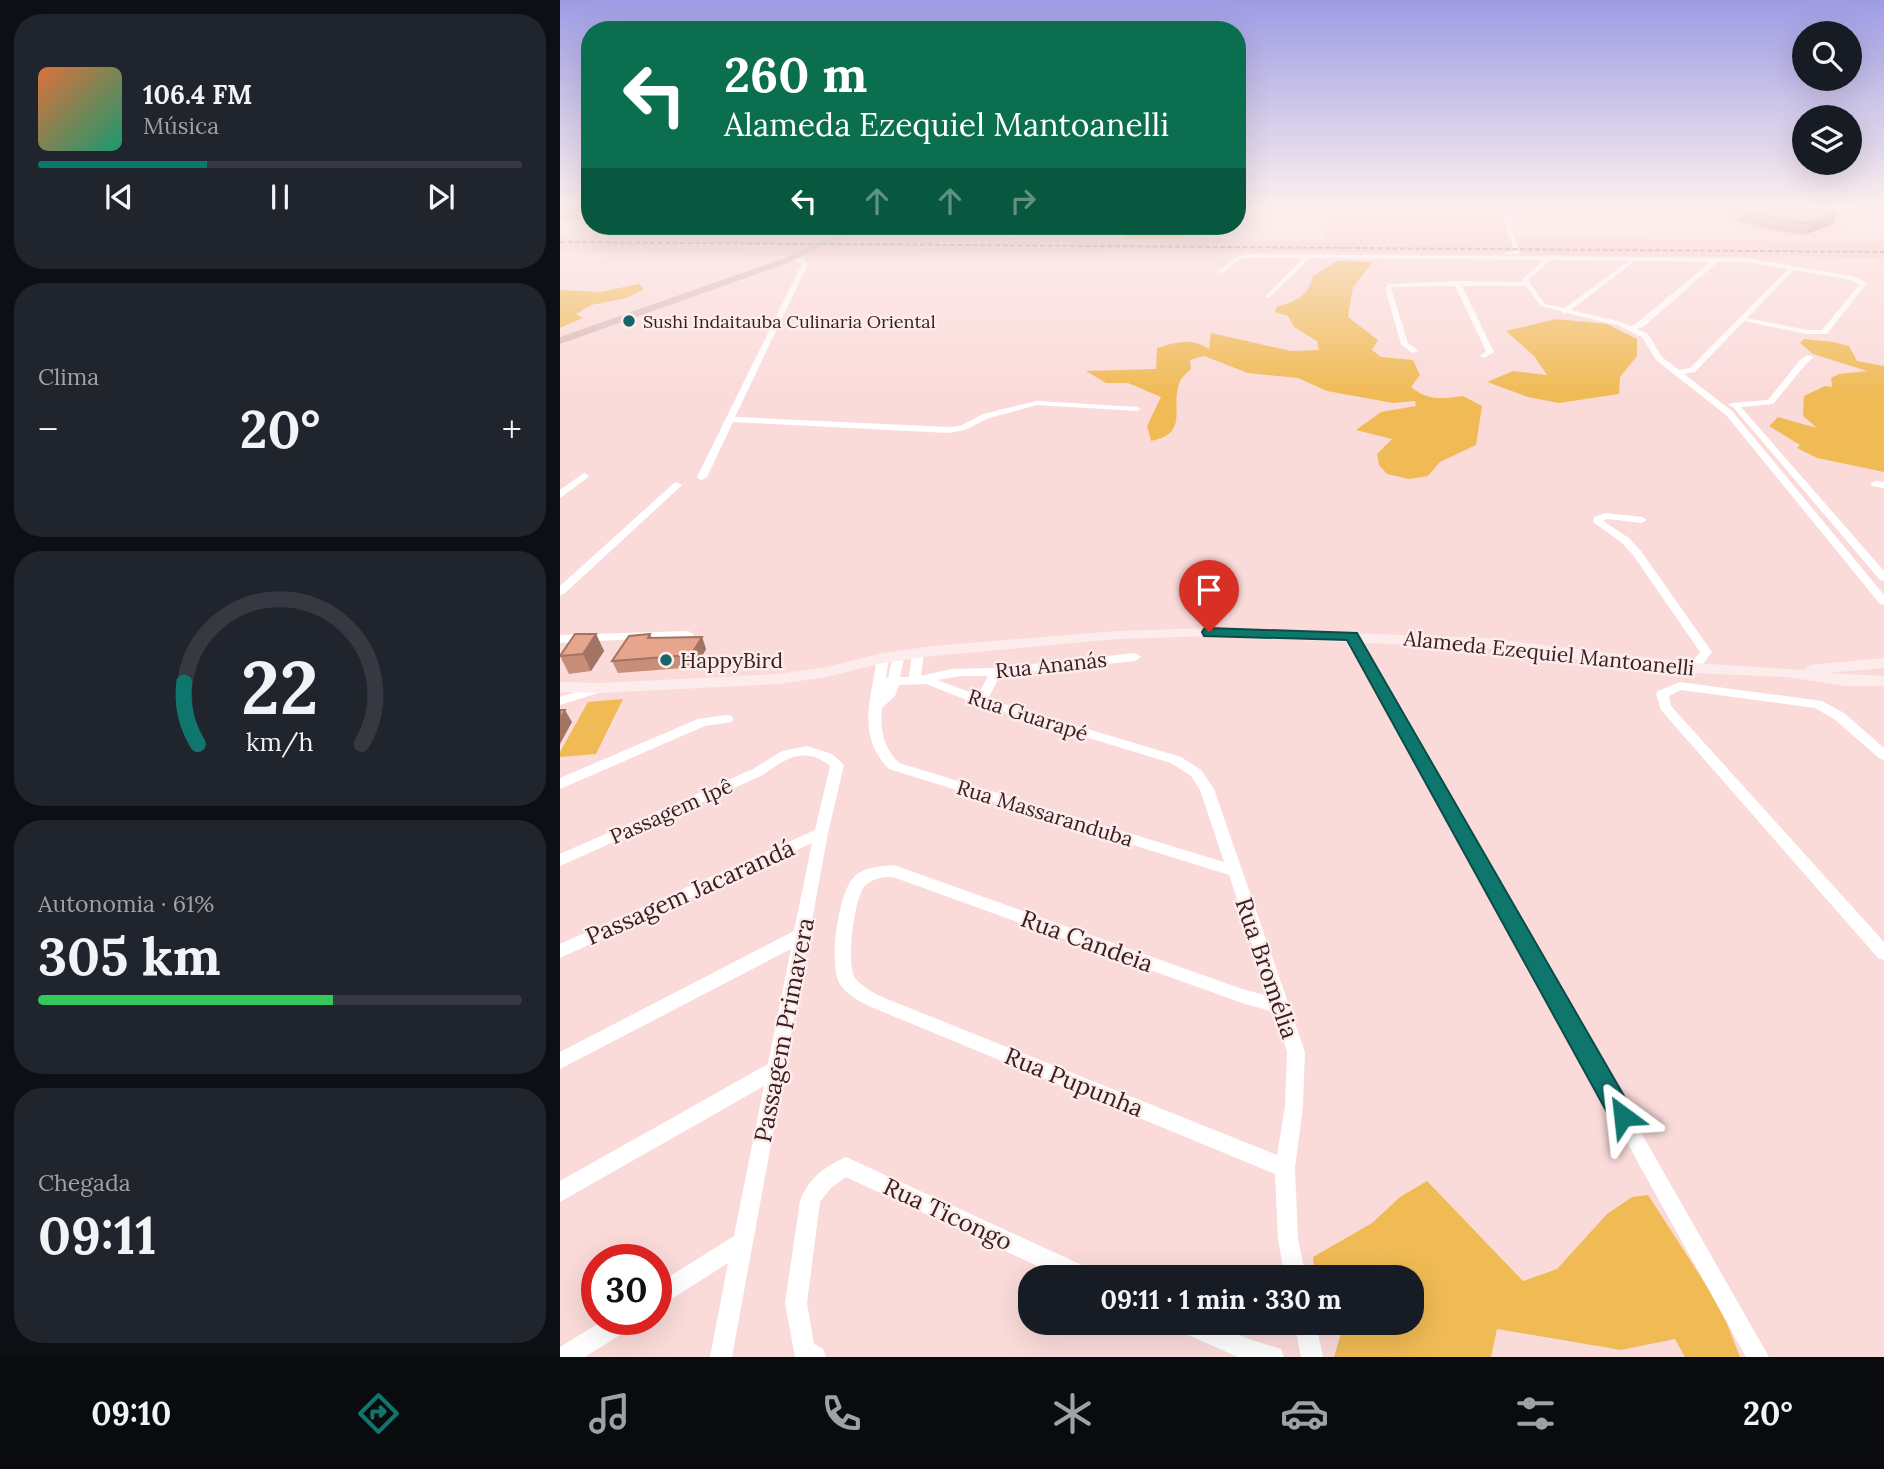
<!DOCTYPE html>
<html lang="pt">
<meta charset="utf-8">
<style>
:root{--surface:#171b24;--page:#20242c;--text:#f1f3f6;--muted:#9ea1a6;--line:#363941;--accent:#0f766e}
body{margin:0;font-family:Lora,serif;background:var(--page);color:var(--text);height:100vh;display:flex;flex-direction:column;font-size:26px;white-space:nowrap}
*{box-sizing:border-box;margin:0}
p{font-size:23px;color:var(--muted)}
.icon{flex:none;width:38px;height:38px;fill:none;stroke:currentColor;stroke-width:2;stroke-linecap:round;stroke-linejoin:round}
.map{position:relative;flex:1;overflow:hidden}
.drawer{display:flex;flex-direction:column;gap:14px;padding:14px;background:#0d0f14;width:560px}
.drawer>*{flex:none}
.guide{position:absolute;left:21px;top:21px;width:665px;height:214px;border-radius:28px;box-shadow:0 7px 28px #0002;background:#0b6e4f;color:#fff;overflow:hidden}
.controls{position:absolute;left:1232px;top:21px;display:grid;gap:14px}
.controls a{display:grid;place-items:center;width:70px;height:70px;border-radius:50%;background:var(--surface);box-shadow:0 7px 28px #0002;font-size:35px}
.speed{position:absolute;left:21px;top:1244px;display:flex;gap:14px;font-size:35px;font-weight:700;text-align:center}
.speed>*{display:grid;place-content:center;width:91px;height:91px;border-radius:50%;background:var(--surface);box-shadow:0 7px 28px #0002;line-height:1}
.speed .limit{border:10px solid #d22;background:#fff;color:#111}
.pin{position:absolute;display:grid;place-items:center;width:60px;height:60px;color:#fff;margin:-72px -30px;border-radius:50% 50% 50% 0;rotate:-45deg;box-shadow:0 0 7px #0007}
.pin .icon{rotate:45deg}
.me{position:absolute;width:77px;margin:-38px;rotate:330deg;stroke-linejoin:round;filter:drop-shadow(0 0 5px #0008)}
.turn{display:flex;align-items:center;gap:24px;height:147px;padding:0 28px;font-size:32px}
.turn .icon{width:91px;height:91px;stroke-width:2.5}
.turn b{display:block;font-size:49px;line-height:60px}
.lanes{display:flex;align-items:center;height:66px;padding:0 28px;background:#0003;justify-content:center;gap:35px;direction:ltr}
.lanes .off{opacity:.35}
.big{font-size:52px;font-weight:700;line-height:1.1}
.drawer .tile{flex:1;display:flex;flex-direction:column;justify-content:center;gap:10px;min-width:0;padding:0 24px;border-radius:28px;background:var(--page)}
.drawer .dial{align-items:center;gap:0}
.dial svg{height:182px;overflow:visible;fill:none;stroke:var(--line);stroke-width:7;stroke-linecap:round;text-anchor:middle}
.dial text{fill:var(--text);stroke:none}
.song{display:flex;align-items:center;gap:21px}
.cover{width:84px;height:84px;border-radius:10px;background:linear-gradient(135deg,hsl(20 70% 55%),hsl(160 70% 35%))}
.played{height:7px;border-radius:4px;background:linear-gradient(90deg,var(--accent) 35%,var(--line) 35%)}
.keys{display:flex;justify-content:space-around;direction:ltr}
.heat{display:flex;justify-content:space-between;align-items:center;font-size:38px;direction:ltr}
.charge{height:10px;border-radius:5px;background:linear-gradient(90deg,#34c759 61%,var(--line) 0)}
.trip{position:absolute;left:458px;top:1265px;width:406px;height:70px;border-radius:28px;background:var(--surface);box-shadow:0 7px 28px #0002;font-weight:700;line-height:70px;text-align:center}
.tab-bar{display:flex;height:112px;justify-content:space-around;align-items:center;background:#090b0e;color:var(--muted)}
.tab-bar .icon{width:49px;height:49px}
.tab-bar .current{color:var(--accent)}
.tab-bar b{font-size:32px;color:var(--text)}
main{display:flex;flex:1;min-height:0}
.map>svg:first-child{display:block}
</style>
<main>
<section class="drawer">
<div class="tile">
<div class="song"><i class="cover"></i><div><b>106.4 FM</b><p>Música</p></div></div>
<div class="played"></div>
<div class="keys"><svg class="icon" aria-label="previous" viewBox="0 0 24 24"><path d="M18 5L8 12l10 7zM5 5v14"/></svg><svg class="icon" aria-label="pause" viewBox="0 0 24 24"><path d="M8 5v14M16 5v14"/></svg><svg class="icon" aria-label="next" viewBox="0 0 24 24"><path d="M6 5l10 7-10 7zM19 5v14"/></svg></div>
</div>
<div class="tile"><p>Clima</p>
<div class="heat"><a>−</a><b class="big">20°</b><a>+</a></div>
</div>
<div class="tile dial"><svg viewBox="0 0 100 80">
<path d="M14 69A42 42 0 1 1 86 69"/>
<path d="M14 69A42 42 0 0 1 8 42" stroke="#0f766e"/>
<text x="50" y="56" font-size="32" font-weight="700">22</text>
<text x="50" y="72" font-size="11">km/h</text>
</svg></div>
<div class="tile"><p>Autonomia · 61%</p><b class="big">305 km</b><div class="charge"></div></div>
<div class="tile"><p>Chegada</p><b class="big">09:11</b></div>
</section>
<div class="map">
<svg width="1324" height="1357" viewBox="0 0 1324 1357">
<rect width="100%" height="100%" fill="#fadbda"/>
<g fill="#fac8c6">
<path d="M 774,205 L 937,205 L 947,237 L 1324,242 L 1324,258 L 634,251 L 248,256 L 0,250 L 0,235 L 83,233 L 297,233 L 481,239 L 763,239 Z"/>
<path d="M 1147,205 L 1262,205 L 1276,209 L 1283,220 L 1280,233 L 1271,236 L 1226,237 L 1172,224 Z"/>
</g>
<g fill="#f0ba55">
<path d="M 0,205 L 30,205 L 30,223 L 18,224 L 25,221 L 0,218 Z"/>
<path d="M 572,226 L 625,226 L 623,239 L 565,239 Z"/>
<path d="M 777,261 L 813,262 L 793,287 L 788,317 L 818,340 L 812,350 L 821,357 L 853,360 L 860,375 L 851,387 C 867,401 884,399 903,396 L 922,406 L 916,445 L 880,462 L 868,476 L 849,479 L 827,474 L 819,465 L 817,454 L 832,439 L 796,430 L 821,412 L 856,406 L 855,401 L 833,403 L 767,391 L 738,378 L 688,373 L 644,356 L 630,360 L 631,369 C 628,372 622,377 620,381 C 609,407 631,433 591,441 L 587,426 L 601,397 L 568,383 L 546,383 L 526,371 L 596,369 L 597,348 C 616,342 632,337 649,349 L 651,333 L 731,351 L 759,350 L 757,341 L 734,327 L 728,316 L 715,312 L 717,307 C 735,301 748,297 753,276 Z"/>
<path d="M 79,284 L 84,289 L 67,298 L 31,305 L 16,314 L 23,318 L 0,328 L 0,290 L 40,292 Z"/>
<path d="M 996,319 L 1047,324 L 1077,339 L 1077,356 L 1060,377 L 1059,394 L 999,403 L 968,397 L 927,382 L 953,371 L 987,375 L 974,356 L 946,331 Z"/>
<path d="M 1244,339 L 1274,342 L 1289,346 L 1297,361 L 1324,366 L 1324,472 L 1257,458 L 1237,448 L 1240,445 L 1209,426 L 1218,417 L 1257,428 L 1243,416 L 1244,396 L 1265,386 L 1272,387 L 1271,378 L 1279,374 L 1307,371 L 1253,354 L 1240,343 Z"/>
<path d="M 63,699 L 36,754 L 0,757 L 0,752 L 28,702 Z"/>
<path d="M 867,1181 L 963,1281 L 997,1269 L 1047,1214 L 1072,1197 L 1088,1195 L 1161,1308 L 1180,1357 L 1125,1357 L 1115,1339 L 1061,1350 L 937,1329 L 931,1357 L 774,1357 L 783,1327 L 781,1323 L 852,1323 L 852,1278 L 755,1277 L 753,1257 L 812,1223 L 840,1197 Z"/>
</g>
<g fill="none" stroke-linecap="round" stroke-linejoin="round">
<g fill="#fff" fill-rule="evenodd">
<path d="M 939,205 L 945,205 L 960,254 L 946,255 L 943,253 L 954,251 Z"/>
<path d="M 64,226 L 72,226 L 55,233 L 50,232 Z"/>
<path d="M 688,254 L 1185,258 L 1291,276 L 1306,282 L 1306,284 L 1267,334 L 1247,334 L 1184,321 L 1135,372 L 1124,374 L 1172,411 L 1324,595 L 1324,605 L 1320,604 L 1166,415 L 1096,360 L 1082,337 L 1057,325 L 1007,313 L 1004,314 L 1001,311 L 981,306 L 966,286 L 902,286 L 934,352 L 924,358 L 920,356 L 926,351 L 895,286 L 833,287 L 831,288 L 848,343 L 859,351 L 852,353 L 841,344 L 825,288 L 829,284 L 897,281 L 963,282 L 963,279 L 984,260 L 750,258 L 709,298 L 706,296 L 707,295 L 743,258 L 688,258 L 678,260 L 663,273 L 658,272 L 674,258 ZM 991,260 L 1068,261 L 1005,308 L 985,304 L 968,280 ZM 1075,261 L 1150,262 L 1077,323 L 1071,326 L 1061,322 L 1011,310 ZM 1158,262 L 1185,262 L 1228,269 L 1130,368 L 1119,370 L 1102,357 L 1088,334 L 1077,329 L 1083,327 ZM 1234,270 L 1290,280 L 1300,284 L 1262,330 L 1247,330 L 1187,318 Z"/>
<path d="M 223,256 L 243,259 L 248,264 L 175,417 L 388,427 L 400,426 L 423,414 L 477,401 L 577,407 L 581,409 L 577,411 L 477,405 L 429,418 L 405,430 L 388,433 L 173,422 L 147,477 L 142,480 L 139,479 L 137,477 L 242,264 L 239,262 L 221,259 Z"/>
<path d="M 1247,355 L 1254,357 L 1246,364 L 1213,404 L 1181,407 L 1324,571 L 1324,581 L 1320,580 L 1173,407 L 1168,405 L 1172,403 L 1208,400 L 1240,360 Z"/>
<path d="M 24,473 L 29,476 L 27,478 L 0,498 L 0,490 Z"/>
<path d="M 1315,481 L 1324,482 L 1324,488 L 1312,486 L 1310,484 Z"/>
<path d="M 117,482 L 122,485 L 120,487 L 4,594 L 0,595 L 0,586 L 114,483 Z"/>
<path d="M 1046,513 L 1082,517 L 1087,520 L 1082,523 L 1047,519 L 1043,521 L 1069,538 L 1081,551 L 1152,652 L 1138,671 L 1134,672 L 1128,668 L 1140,652 L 1073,555 L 1061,542 L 1033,522 L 1034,517 Z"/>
<path d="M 128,631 L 134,634 L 132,636 L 0,643 L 0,635 Z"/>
<path d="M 792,633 L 798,636 L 1209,1357 L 1186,1357 L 786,636 Z"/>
<path d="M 358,649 L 364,653 L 361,676 L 391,669 L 435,668 L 575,653 L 581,657 L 575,661 L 440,675 L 428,699 L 621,757 L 641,770 L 654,789 L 745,1052 L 743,1106 L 735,1168 L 738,1239 L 746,1278 L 725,1278 L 718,1239 L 715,1174 L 316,1009 C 303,1003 288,997 280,984 C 268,965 278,895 293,878 C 303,867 320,866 334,865 L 682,989 L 709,996 L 669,875 L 329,769 C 296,736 311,699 317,658 L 323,654 L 329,658 L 326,678 L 328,678 L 333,655 L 339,651 L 343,652 L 345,655 L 340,677 L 349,677 L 352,653 ZM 400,676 L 428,676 L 418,695 L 377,680 ZM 366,684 L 417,704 L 611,763 L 631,776 L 640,790 L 664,862 L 339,763 C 323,747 320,730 322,708 L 335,696 L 339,685 ZM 333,877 L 682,1003 L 714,1012 L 727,1052 L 725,1106 L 717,1155 L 352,1009 C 333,1001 308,994 295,978 C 286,966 294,899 304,887 C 312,878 322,877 333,877 Z"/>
<path d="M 1120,682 L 1262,701 L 1284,713 L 1324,748 L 1324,760 L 1319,758 L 1274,719 L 1255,708 L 1121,690 L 1109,696 L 1111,706 L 1324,942 L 1324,960 L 1318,958 L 1101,710 L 1096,694 L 1098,691 Z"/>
<path d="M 41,684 L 45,685 L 47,688 L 45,691 L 0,705 L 0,697 Z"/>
<path d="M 167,715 L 172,716 L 173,719 L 172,722 L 145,726 L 0,789 L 0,778 L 138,719 Z"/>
<path d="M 247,746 L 272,754 L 284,765 L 268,833 L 172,1357 L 150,1357 L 168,1263 L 96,1309 L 96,1285 L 174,1236 L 204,1086 L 0,1202 L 0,1181 L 208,1064 L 231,949 L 0,1069 L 0,1052 L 234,931 L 252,843 L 0,958 L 0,944 L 255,830 L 270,766 C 245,746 226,758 203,775 L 0,866 L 0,854 L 193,769 L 222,751 Z"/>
<path d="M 286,1157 L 535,1271 L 538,1278 L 503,1278 L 286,1177 L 271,1188 L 260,1202 L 247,1303 L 254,1344 L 263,1349 L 266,1357 L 235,1357 L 225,1303 L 240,1201 C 249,1178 264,1167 286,1157 Z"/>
<path d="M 44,1320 L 74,1320 L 71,1328 L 25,1357 L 0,1357 L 0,1347 Z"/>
<path d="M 616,1323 L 652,1323 L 689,1339 L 721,1349 L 724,1357 L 678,1357 L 619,1331 Z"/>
<path d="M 734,1323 L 756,1323 L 763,1357 L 741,1357 Z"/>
</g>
<path fill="#fdecec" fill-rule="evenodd" d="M 649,628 L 924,638 L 1134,663 L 1243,670 L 1250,665 L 1324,658 L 1324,668 L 1267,673 L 1324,676 L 1324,686 L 1285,686 L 1227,677 L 1134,673 L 924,648 L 649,636 L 557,639 L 373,656 L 323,663 L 267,677 L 218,684 L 41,693 L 0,692 L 0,682 L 41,683 L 218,674 L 267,667 L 323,653 L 373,646 L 557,631 Z"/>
<path fill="#dab9b9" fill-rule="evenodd" d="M 297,226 L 307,226 L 225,264 L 0,344 L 0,337 L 219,260 Z"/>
<path stroke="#a18483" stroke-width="2" stroke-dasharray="5 2.5" stroke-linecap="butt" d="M 0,242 L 1324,252"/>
</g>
<g fill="#c88e79">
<path d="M 1154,205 L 1271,205 L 1276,213 L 1273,224 L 1246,234 L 1228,233 L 1177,221 L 1179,214 L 1153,208 Z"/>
<path d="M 36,634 L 44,651 L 31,671 L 9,674 L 0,656 Z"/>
<path d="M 90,634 L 92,638 L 142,637 L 146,649 L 136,667 L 58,673 L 52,661 Z"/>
</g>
<g fill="#a27463">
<path d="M 1276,213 L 1273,224 L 1246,234 L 1250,223 Z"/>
<path d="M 36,634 L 44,651 L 31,671 L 23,654 Z"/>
<path d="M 142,637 L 146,649 L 136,667 L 131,655 Z"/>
<path d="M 5,710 L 12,722 L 0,744 L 0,719 Z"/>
</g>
<g fill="#e8a58d" stroke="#a27463" stroke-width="2">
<path d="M 1189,205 L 1271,205 L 1276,213 L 1250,223 L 1231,222 L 1180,210 L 1192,206 Z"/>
<path d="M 15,634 L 36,634 L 23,654 L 0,656 Z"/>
<path d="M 90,634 L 88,638 L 142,637 L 131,655 L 52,661 L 69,636 Z"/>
<path d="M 0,710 L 5,710 L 0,719 Z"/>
</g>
<linearGradient id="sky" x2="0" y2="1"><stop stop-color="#9d9ce4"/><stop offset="0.52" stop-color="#fdefee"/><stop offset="1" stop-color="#fdefee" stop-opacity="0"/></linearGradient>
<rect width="1324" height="395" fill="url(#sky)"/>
<path fill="#0f766e" stroke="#0a4d48" stroke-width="2" d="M 649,628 L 797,633 L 1071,1108 L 1075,1116 L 1071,1125 L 1063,1128 L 1054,1125 L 787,640 L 644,636 L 642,632 L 644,629 Z"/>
<g fill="#166569" stroke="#fcecec" stroke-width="2.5">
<circle cx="69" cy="321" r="7"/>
<circle cx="106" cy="660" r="7"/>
</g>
<g text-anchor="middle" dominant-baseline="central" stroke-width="5" stroke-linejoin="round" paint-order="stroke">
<g font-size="18" fill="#3c2020" stroke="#fcecec" text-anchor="start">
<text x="83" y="321">Sushi Indaitauba Culinaria Oriental</text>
</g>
<g font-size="21" fill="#3c2020" stroke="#fcecec">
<text transform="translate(989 653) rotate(6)">Alameda Ezequiel Mantoanelli</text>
<text transform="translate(491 665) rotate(-6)">Rua Ananás</text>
<text transform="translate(468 715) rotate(18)">Rua Guarapé</text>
<text transform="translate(111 811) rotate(-24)">Passagem Ipê</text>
<text transform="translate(485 813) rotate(17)">Rua Massaranduba</text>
</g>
<g font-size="21" fill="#3c2020" stroke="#fcecec" text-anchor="start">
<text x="120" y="660">HappyBird</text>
</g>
<g font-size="24" fill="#3c2020" stroke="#fcecec">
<text transform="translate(130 892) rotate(-24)">Passagem Jacarandá</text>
<text transform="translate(527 941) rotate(20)">Rua Candeia</text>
<text transform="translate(707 968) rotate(71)">Rua Bromélia</text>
<text transform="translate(224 1030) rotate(-79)">Passagem Primavera</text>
<text transform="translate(514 1082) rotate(22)">Rua Pupunha</text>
<text transform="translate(388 1214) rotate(25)">Rua Ticongo</text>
</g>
</g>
</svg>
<div class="controls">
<a><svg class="icon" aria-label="search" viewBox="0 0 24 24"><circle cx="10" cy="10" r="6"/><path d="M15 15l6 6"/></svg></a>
<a><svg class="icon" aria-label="layers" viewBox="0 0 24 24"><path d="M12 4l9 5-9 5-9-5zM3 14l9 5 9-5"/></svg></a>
</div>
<div class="speed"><div class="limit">30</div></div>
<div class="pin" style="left:649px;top:632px;background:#d93025"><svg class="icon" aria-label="arrive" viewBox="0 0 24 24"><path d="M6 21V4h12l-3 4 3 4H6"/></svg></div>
<svg class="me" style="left:1063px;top:1116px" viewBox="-20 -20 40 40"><path d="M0-17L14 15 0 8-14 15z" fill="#0f766e" stroke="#fff" stroke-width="4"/></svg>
<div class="trip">09:11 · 1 min · 330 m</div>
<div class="guide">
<div class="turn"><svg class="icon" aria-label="left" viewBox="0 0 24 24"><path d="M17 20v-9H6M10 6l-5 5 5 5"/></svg><div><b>260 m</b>Alameda Ezequiel Mantoanelli</div></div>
<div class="lanes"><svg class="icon" aria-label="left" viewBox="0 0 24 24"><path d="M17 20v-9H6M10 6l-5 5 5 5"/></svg><svg class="icon off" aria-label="ahead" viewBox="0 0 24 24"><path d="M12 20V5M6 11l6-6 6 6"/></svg><svg class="icon off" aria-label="ahead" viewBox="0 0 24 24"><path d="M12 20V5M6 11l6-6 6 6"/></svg><svg class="icon off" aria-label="right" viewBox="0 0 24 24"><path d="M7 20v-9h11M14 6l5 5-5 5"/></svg></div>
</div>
</div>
</main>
<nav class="tab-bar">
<b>09:10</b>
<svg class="icon current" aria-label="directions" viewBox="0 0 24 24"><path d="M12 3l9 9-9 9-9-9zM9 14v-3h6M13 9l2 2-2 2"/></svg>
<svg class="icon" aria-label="music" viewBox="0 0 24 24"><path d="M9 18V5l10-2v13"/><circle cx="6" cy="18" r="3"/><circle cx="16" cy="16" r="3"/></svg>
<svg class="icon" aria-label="phone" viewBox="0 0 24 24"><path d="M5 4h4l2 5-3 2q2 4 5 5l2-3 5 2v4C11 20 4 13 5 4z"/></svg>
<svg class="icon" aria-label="climate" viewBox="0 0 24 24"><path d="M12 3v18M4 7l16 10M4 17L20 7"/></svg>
<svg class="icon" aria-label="car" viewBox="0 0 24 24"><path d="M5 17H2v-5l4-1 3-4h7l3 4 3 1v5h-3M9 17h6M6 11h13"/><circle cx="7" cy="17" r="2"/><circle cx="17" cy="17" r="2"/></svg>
<svg class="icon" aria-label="filters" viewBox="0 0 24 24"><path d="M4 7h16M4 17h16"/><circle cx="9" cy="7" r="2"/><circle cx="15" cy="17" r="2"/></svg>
<b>20°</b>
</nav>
